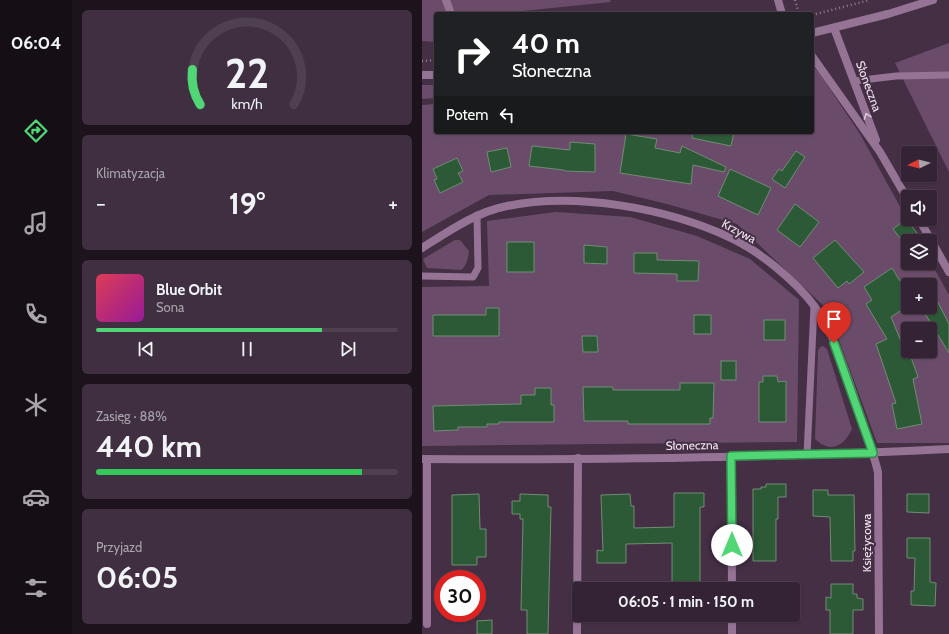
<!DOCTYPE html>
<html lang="pl">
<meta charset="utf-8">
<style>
:root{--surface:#342334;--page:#3f2f40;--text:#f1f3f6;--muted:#a9a4ac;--line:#4e404f;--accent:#50d675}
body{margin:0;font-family:Cabin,sans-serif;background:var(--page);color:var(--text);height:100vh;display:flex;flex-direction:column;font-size:15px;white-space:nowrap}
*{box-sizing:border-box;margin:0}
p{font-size:13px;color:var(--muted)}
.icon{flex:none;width:22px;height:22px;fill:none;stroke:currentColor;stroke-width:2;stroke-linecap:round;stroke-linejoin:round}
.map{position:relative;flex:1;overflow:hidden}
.panel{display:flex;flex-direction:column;gap:10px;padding:10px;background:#1d131d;width:350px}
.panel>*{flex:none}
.hud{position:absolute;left:12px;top:12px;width:380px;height:122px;border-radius:4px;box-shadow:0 1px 3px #0004,0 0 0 1px var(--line);background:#202124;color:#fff;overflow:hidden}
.needle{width:26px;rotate:264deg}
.controls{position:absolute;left:479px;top:146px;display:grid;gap:8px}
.controls a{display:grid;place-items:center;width:36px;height:36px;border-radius:4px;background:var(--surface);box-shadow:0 1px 3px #0004,0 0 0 1px var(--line);font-size:20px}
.speed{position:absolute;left:12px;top:570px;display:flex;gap:8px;font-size:20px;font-weight:700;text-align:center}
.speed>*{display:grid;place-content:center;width:52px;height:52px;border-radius:50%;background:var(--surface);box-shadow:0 1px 3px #0004,0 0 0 1px var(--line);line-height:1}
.speed .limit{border:6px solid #d22;background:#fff;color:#111}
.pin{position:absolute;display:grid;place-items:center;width:34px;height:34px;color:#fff;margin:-41px -17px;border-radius:50% 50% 50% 0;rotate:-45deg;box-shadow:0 0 4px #0007}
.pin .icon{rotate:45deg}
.me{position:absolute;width:44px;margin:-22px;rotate:0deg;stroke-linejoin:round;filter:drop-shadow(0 0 3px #0008)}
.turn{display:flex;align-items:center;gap:14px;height:84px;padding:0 12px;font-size:18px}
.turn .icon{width:52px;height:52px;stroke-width:2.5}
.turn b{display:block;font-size:28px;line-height:34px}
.then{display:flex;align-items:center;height:38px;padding:0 12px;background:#0003;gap:8px;font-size:15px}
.big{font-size:30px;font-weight:700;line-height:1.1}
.panel .tile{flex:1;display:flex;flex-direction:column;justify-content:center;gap:6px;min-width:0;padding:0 14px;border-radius:6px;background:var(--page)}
.panel .dial{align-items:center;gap:0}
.dial svg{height:104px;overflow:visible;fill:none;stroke:var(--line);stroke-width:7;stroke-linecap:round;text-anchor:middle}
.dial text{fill:var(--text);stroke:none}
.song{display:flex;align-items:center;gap:12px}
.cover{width:48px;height:48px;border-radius:6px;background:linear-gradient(135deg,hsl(350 70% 55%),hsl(300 70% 35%))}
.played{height:4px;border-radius:2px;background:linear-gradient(90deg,var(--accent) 75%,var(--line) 75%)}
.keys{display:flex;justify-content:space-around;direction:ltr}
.heat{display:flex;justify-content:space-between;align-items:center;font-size:22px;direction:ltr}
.charge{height:6px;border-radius:3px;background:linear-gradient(90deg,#34c759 88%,var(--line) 0)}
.trip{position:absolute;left:150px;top:582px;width:228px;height:40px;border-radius:4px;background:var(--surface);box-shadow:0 1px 3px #0004,0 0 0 1px var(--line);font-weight:700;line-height:40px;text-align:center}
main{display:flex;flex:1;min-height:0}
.menu{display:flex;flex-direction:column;width:72px;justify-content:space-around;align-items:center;background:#150e15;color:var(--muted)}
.menu .icon{width:28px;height:28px}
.menu .on{color:var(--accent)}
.menu b{font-size:18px;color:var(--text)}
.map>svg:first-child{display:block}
</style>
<main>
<nav class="menu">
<b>06:04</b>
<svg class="icon on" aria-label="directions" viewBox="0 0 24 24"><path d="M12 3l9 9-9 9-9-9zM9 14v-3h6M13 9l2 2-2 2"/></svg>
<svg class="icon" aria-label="music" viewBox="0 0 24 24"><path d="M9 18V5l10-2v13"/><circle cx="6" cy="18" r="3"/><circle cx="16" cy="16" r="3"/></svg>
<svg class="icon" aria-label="phone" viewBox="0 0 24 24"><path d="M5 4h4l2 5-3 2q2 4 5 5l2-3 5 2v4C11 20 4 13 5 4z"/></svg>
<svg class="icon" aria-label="climate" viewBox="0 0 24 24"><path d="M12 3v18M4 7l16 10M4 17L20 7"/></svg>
<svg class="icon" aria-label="car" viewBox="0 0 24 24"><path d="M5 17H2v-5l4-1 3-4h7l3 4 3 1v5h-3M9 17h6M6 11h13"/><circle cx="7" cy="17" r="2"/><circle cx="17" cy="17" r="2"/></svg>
<svg class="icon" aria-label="filters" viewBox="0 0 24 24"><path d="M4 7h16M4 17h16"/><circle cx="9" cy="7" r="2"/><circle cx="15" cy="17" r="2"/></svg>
</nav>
<section class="panel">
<div class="tile dial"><svg viewBox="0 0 100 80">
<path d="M14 69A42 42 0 1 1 86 69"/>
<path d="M14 69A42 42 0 0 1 8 42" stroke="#50d675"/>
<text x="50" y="56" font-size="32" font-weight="700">22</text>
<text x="50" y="72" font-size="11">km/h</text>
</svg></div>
<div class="tile"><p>Klimatyzacja</p>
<div class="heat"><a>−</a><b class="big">19°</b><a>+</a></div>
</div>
<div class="tile">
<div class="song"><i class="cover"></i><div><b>Blue Orbit</b><p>Sona</p></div></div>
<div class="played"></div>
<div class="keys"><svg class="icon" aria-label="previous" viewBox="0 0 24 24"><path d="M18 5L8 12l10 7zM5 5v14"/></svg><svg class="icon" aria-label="pause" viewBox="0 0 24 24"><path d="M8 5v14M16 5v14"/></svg><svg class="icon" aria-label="next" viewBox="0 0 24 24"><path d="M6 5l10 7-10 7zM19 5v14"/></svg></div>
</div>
<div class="tile"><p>Zasięg · 88%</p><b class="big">440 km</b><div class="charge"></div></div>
<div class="tile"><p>Przyjazd</p><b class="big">06:05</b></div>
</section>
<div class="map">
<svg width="527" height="634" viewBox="0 0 527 634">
<rect width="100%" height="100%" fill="#452f45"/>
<g fill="#6a4c6a" fill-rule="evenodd">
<path d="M 0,0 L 188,0 L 189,2 L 72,14 L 14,14 L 14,42 L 0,41 Z"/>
<path d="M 527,43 L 527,172 L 473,63 Z"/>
<path d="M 390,66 L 396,71 L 438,134 L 497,241 L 486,241 L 486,263 L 508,263 L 508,261 L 527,295 L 527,443 L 455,443 L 406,310 L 315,224 L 245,204 L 191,191 L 67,195 L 0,232 L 0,105 L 14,104 L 14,132 L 390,132 ZM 486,285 L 508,285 L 508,307 L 486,307 ZM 486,329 L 508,329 L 508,351 L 486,351 Z"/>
<path d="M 0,85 L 14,85 L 14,98 L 0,99 Z"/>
<path d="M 134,212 L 208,217 L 275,236 L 328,259 L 377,300 L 375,442 L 0,446 L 0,287 L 67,286 L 65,221 Z"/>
<path d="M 33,240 L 38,240 L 47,251 C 46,258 45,266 39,270 L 5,268 L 1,259 Z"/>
<path d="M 401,346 L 405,349 L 430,429 C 422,446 409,454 393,439 L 396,351 L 398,347 Z"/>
</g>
<g fill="#2c5a36" stroke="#708c74">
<path d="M 271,132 L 312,132 L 309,146 L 270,138 Z"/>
<path d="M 204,134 L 235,139 L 233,148 L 258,153 L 260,146 L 304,167 L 302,172 L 271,165 L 269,184 L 198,173 Z"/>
<path d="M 148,142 L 173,144 L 173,172 L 143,171 L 142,170 L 107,166 L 110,146 L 148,150 Z"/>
<path d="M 85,148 L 89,167 L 69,172 L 65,152 Z"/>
<path d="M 374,151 L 383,157 L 363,188 L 350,179 L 357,169 L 360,171 Z"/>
<path d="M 35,158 L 41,171 L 36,173 L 41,182 L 18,193 L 12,180 L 15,179 L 11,169 Z"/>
<path d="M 308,169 L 349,188 L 336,215 L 296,196 Z"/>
<path d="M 373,204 L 397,222 L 378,247 L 355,230 Z"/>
<path d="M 484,219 L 495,233 L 482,243 L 471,229 Z"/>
<path d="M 413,240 L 442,272 L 427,284 L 425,281 L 416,288 L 391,258 Z"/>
<rect x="85" y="242" width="27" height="30"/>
<path d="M 162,245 L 185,247 L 185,264 L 162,263 Z"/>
<path d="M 212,253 L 235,253 L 235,260 L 277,261 L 276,281 L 255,281 L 255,274 L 212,273 Z"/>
<path d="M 470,268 L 486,294 L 486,306 L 469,317 L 480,344 L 484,343 L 496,377 L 491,379 L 500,424 L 475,429 L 470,404 L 474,403 L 454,344 L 465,339 L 444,304 L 450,300 L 442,287 Z"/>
<path d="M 508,287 L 527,324 L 527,353 L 499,307 L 508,307 Z"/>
<path d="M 64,308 L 77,308 L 77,336 L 11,336 L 11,315 L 64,315 Z"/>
<rect x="272" y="315" width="17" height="19"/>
<rect x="342" y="320" width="21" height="20"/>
<path d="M 160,336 L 175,336 L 176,352 L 161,352 Z"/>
<rect x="299" y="361" width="15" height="19"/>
<path d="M 341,376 L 355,376 L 356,382 L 364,381 L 364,422 L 337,422 L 337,382 L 341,382 Z"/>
<path d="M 258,383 L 292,383 L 291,418 L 288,418 L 288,424 L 206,424 L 206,421 L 162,421 L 161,387 L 191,387 L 191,390 L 258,390 Z"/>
<path d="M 113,388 L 129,388 L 129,405 L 132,405 L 132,422 L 77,422 L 77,424 L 65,424 L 65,427 L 36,427 L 36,430 L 12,431 L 11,406 L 99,404 L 99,395 L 113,395 Z"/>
<path d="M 344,484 L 364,484 L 364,497 L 356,497 L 356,519 L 354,519 L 354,561 L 331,561 L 331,489 L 339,489 L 339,487 L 344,487 Z"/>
<path d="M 391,490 L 406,490 L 406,495 L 432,495 L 433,551 L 431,551 L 431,561 L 409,561 L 408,517 L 391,516 Z"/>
<path d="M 252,493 L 282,493 L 282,507 L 278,507 L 278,589 L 250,589 L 250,543 L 204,544 L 204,563 L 175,563 L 175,550 L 181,551 L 179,495 L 208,494 L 209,506 L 212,506 L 212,528 L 252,527 Z"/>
<path d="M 57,494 L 58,529 L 64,529 L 64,557 L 55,557 L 55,565 L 30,565 L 30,495 Z"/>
<path d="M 98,494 L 126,495 L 126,507 L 129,507 L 126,634 L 105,634 L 105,610 L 99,610 L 101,519 L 98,519 L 98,514 L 90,514 L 90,501 L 98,501 Z"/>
<path d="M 485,494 L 507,494 L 507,513 L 485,512 Z"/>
<path d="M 485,538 L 508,538 L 508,582 L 514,583 L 513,606 L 489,605 L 489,591 L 492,591 L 493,558 L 485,558 Z"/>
<path d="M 409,584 L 431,584 L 431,594 L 435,594 L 435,598 L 441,599 L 441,610 L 431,610 L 431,634 L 408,634 L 408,610 L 404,610 L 404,597 L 409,598 Z"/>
<path d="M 70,620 L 70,634 L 55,634 L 55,621 Z"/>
</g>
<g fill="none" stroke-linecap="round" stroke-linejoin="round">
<g stroke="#8f7d8f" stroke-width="2.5" stroke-dasharray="1 3" stroke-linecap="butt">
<path d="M 373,0 L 377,14"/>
<path d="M 390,15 L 448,0"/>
<path d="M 0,61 L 14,60"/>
</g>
<g stroke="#947394" stroke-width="7">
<path d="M 432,81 L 474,76 L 527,75"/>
<path d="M 0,276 L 51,277 L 56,268 L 55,215"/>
<path d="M 385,455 L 392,306"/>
</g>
<g stroke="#947394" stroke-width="8">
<path d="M 24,0 L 29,14"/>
<path d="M 356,0 L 360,14"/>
<path d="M 412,28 L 454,140"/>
<path d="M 390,56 L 458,152 L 486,200"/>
<path d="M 497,219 L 527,272"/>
<path d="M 0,248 C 27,231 54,212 85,206 C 154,192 244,208 307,237 C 336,250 374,281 393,307 C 412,334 422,367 433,399 C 441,424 450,448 456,472 L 457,634"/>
<path d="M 309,456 L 310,589"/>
<path d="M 0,459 C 176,460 352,458 527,449"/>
<path d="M 5,459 L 5,624"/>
<path d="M 310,615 L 310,634"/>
<path d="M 155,634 L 156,458"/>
</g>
<g stroke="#947394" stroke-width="8">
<path d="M 390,33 L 466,14 L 511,0"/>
<path d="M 0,75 L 14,75"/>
</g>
</g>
<defs><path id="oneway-chevron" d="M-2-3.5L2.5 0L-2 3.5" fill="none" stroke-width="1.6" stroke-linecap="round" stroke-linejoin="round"/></defs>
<use stroke="#ddcadd" href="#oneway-chevron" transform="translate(445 116) rotate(-110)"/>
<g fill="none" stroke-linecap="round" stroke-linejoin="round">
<defs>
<path id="route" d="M 310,545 L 309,456 L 451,453 L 412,343"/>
</defs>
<use href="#route" stroke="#348b4c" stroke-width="10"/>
<use href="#route" stroke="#50d675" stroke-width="7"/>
</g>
<g text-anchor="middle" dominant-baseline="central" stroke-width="4" stroke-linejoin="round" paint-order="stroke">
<g font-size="12" fill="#f5e7f5" stroke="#452f45">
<text transform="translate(447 86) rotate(70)">Słoneczna</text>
<text transform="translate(317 231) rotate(28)">Krzywa</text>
<text transform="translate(270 445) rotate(-1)">Słoneczna</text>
<text transform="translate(444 543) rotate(-90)">Księżycowa</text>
</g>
</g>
</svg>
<div class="controls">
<a><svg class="needle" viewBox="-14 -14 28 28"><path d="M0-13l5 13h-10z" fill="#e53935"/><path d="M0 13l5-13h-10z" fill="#a9a4ac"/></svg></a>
<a><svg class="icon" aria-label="sound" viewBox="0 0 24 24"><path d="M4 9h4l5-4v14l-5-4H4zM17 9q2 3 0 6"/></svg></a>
<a><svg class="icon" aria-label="layers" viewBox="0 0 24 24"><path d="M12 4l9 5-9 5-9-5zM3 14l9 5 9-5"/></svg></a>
<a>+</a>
<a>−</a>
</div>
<div class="speed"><div class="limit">30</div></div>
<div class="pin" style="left:412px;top:343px;background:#d93025"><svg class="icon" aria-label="arrive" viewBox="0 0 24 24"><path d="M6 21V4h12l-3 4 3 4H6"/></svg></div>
<svg class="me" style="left:310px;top:545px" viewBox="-20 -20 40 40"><circle r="19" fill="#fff"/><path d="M0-13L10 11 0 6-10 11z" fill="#50d675"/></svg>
<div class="trip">06:05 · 1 min · 150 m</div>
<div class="hud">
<div class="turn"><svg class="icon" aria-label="right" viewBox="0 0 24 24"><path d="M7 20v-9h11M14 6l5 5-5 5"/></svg><div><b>40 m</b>Słoneczna</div></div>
<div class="then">Potem<svg class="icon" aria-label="left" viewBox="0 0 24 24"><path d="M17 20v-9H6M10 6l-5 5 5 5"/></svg></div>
</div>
</div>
</main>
